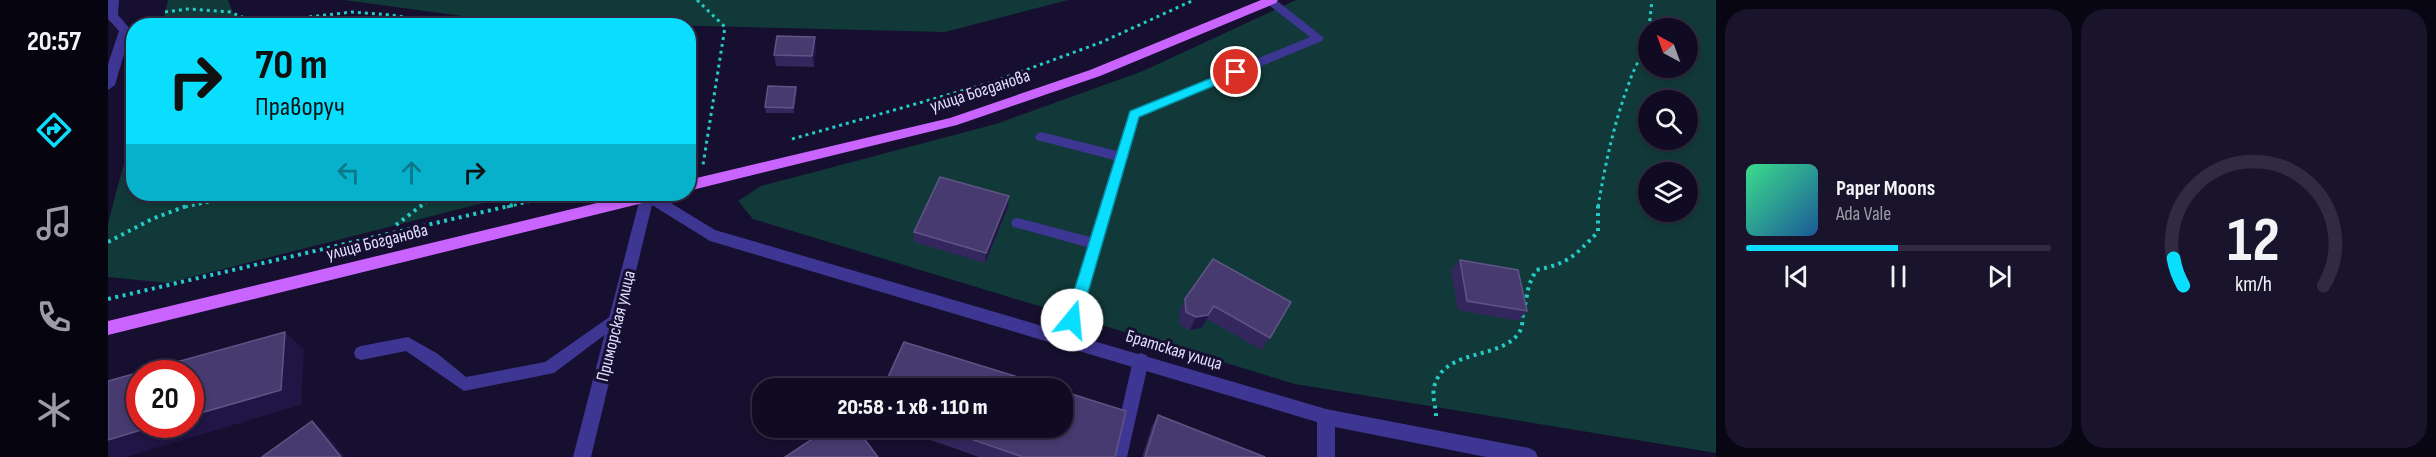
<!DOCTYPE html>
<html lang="uk">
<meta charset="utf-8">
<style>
:root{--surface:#100b23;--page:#19142b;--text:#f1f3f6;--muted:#9c9ba6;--line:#302b41;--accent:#09deff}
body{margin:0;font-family:"Sofia Sans Condensed",sans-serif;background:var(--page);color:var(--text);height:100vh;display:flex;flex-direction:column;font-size:22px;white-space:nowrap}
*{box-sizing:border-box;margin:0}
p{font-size:20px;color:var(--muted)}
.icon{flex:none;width:33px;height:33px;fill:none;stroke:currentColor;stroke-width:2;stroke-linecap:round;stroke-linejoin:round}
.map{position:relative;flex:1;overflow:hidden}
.details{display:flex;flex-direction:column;gap:9px;padding:9px;background:#090613;width:720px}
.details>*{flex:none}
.hud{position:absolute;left:18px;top:18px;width:570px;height:183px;border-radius:24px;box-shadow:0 3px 9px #0003,0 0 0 2px var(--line);background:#09deff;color:#111;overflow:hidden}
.needle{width:39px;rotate:319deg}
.fabs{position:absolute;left:1530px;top:18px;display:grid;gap:12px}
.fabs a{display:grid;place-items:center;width:60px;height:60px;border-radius:50%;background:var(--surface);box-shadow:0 3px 9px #0003,0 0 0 2px var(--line);font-size:30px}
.speed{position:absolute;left:18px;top:360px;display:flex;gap:12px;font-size:30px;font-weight:700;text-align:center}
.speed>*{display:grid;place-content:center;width:78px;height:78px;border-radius:50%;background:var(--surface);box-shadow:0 3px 9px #0003,0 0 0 2px var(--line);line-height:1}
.speed .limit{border:9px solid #d22;background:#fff;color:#111}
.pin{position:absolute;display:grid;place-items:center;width:51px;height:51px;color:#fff;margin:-26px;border:3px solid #fff;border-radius:50%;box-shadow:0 2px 6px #0007}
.me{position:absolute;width:66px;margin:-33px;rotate:17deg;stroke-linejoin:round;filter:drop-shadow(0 0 4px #0008)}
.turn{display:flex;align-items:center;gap:21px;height:126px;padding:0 30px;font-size:27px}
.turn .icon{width:78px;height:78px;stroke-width:2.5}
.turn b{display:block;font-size:42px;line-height:51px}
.lanes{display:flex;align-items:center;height:57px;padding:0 30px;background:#0003;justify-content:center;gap:30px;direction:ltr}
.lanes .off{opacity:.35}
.details .tile{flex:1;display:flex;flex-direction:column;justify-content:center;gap:9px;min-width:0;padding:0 21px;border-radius:24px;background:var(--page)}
.details .dial{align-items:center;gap:0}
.dial svg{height:156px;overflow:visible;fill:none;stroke:var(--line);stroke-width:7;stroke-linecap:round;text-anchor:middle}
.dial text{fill:var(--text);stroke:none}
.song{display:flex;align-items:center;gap:18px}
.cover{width:72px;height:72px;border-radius:9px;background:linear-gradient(135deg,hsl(150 70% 55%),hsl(210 70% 35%))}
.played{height:6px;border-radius:3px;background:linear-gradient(90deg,var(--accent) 50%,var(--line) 50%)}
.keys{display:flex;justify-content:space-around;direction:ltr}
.details .tiles{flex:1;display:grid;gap:9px;grid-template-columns:repeat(2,1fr)}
.trip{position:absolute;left:644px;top:378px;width:321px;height:60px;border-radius:24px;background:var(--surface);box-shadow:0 3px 9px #0003,0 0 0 2px var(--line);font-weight:800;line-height:60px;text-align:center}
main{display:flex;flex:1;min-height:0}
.menu{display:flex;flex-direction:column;width:108px;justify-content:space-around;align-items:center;background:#06040e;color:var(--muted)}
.menu .icon{width:42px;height:42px}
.menu .current{color:var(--accent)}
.menu b{font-size:27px;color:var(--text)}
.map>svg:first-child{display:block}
</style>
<main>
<nav class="menu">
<b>20:57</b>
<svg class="icon current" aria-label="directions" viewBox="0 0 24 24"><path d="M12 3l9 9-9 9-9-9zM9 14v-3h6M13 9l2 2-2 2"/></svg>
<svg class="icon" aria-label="music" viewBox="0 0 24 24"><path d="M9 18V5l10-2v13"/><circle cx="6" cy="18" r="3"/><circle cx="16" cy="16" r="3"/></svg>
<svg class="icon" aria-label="phone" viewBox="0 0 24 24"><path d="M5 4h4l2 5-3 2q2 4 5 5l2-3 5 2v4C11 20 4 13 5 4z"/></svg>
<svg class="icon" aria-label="climate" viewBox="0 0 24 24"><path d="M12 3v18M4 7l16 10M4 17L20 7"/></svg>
</nav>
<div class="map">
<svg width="1608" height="457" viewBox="0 0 1608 457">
<rect width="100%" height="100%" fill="#160f2f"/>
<g fill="#123939" fill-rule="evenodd">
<path d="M 60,0 L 120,0 L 126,16 L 193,25 L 54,25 Z"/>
<path d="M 236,0 L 960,0 L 837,32 L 391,21 Z"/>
<path d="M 1188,0 L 1608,0 L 1608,453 L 1187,384 L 645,219 L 630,201 L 653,186 L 888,124 L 1035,71 ZM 1540,28 L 1580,28 L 1580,68 L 1540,68 ZM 1540,100 L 1580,100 L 1580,140 L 1540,140 ZM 1540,172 L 1580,172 L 1580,212 L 1540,212 Z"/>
<path d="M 25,129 L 26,194 L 411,194 L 60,283 L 0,277 L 0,223 Z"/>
</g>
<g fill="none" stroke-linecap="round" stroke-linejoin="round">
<g stroke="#25cbc6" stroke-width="3" stroke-dasharray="3 4" stroke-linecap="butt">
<path d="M 589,0 L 617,27 L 595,165"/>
<path d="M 57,12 L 80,9 L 122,12 L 149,23 L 244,12 L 283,15 L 353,26"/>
<path d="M 55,21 L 146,23"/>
<path d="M 1541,28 L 1544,0"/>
<path d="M 580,37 L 585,37"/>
<path d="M 684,139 L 885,82 L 994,42 L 1086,0"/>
<path d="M 77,207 L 141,194"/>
<path d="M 312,207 L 328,194"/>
<path d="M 399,207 L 453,194"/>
<path d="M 1490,207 C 1497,165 1506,123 1521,83 C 1528,62 1536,56 1540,31"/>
</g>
<g stroke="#25cbc6" stroke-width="4" stroke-dasharray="3 4.5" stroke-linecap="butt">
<path d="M 288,225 L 314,205"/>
<path d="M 0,242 L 44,219 L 81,205"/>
<path d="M 0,299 L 405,205"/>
<path d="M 1417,305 L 1421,285 L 1428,270 C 1462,263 1466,256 1490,232 L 1490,205"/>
<path d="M 1328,416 C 1328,407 1324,397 1326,388 C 1334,347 1395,361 1412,331 C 1415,326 1414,319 1415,313"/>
</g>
<g fill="#3d3692" fill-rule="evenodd">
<path d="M 1157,0 L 1168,0 L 1216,38 L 1214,41 L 1031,117 L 966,339 L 964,344 L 959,345 L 954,344 L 952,339 L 979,247 L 910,228 L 905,227 L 903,223 L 905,219 L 910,218 L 982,237 L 1006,160 L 929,140 L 927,137 L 929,134 L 933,132 L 1009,151 L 1022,111 L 1202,37 L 1158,3 Z"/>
<path d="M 510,311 L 515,313 L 517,317 L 515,321 L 446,373 L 356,391 L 298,351 L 253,360 L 248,358 L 246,353 L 248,348 L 253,346 L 300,337 L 330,354 L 358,377 L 437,362 Z"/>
<path d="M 1033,353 L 1038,355 L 1041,360 L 1019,457 L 1003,457 L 1025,360 L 1028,355 Z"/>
</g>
<g fill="#3d3692" fill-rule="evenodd">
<path d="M 0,0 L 11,0 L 10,15 L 23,30 L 7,85 L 0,90 L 0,64 L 11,31 L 0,19 Z"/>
<path d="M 533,194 L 548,194 L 607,230 L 1218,409 L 1421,448 L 1427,451 L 1430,457 L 1378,457 L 1227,427 L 1227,457 L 1209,457 L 1209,422 L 602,241 L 544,205 L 483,457 L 465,457 Z"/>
</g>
<g fill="#ca64ff" fill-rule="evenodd">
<path d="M 1153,0 L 1170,0 L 1168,3 L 992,76 L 849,125 L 580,191 L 580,180 L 842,118 L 982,70 Z"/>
<path d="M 526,194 L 554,194 L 552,198 L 547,200 L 0,335 L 0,321 Z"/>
</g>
</g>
<g fill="#34275e">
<path d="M 708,48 L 706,67 L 668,66 L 666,55 Z"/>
<path d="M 688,87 L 689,92 L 686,113 L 658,113 L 657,107 Z"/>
<path d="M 900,207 L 877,263 L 806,242 L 806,232 Z"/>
<path d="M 1352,260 L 1419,311 L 1410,321 L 1350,310 L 1343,270 Z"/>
<path d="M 1077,299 L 1183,302 L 1154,350 L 1099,319 L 1094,328 L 1082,330 L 1072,325 L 1071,312 Z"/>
<path d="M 1050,415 L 1157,457 L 1034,457 L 1044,426 Z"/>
<path d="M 788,428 L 954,428 L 1007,457 L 871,457 Z"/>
</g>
<g fill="#201544">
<path d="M 707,37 L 708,48 L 706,67 L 704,56 Z"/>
<path d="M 688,87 L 689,92 L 686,113 L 685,108 Z"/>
<path d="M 901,196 L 900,207 L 877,263 L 878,253 Z"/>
<path d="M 1106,306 L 1094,328 L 1082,330 L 1088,317 Z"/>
<path d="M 177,332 L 196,349 L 193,405 L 18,457 L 0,457 L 0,440 L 53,424 L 82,424 L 82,416 Z"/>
<path d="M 204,421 L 214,429 L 237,457 L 233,457 Z"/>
</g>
<g fill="#473a6f" stroke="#5f5486" stroke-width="1.5">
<path d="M 669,36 L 707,37 L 704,56 L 666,55 Z"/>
<path d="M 660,86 L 688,87 L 685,108 L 657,107 Z"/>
<path d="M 832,177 L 901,196 L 878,253 L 806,232 Z"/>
<path d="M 1105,259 L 1183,302 L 1162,338 L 1106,306 L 1100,315 L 1088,317 L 1078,312 L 1077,299 Z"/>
<path d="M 1352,260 L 1410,270 L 1419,311 L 1359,301 Z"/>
<path d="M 177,332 L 173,390 L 82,416 L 82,374 L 32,374 L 32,424 L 53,424 L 0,440 L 0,381 Z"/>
<path d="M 796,342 L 946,388 L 775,388 Z"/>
<path d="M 954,391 L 1018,411 L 1007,457 L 915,457 L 831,428 L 954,428 Z"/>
<path d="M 1050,415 L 1157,457 L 1037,457 Z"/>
<path d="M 204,421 L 233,457 L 154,457 Z"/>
<path d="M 721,428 L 748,428 L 770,457 L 677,457 Z"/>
</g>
<path fill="#09deff" stroke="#0690a6" stroke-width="1.5" d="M 1128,68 L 1134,72 L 1132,75 L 1031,117 L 972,320 L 970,325 L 964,327 L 959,325 L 957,320 L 1022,111 Z"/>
<g text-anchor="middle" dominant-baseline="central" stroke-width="6" stroke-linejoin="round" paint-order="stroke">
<g font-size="18" fill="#e2ddff" stroke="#160f2f">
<text transform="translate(872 91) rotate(-18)">улица Богданова</text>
<text transform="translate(269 242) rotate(-14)">улица Богданова</text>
<text transform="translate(508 326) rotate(-76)">Приморская улица</text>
<text transform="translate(1066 350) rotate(17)">Братская улица</text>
</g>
</g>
</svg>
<div class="fabs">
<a><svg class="needle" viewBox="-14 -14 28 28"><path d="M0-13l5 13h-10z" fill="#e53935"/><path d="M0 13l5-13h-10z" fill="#9c9ba6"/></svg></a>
<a><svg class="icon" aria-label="search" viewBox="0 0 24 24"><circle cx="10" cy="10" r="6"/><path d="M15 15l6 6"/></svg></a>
<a><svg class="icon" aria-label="layers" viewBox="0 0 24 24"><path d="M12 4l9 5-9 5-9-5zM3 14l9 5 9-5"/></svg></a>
</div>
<div class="speed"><div class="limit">20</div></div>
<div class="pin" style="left:1128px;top:72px;background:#d93025"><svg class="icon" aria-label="arrive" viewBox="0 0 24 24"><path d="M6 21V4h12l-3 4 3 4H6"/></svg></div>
<svg class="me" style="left:964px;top:320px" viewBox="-20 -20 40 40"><circle r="19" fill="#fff"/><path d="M0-13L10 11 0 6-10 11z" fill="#09deff"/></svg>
<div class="trip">20:58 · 1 хв · 110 m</div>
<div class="hud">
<div class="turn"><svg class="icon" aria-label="right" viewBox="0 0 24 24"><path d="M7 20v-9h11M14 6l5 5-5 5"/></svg><div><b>70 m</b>Праворуч</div></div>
<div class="lanes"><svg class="icon off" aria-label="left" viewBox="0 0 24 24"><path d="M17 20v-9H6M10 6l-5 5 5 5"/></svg><svg class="icon off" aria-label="ahead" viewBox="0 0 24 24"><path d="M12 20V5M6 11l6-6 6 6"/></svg><svg class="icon" aria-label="right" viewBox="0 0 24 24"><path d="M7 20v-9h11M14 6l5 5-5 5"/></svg></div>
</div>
</div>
<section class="details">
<div class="tiles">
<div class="tile">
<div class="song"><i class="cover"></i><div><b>Paper Moons</b><p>Ada Vale</p></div></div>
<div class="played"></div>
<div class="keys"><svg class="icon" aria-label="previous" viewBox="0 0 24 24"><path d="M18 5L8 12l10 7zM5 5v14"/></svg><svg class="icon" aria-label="pause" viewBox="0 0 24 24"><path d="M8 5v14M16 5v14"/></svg><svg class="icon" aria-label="next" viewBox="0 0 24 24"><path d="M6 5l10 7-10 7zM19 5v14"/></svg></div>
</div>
<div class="tile dial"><svg viewBox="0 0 100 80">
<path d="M14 69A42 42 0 1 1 86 69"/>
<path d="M14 69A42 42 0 0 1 9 55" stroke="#09deff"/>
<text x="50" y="56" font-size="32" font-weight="700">12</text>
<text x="50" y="72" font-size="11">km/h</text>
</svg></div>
</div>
</section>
</main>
